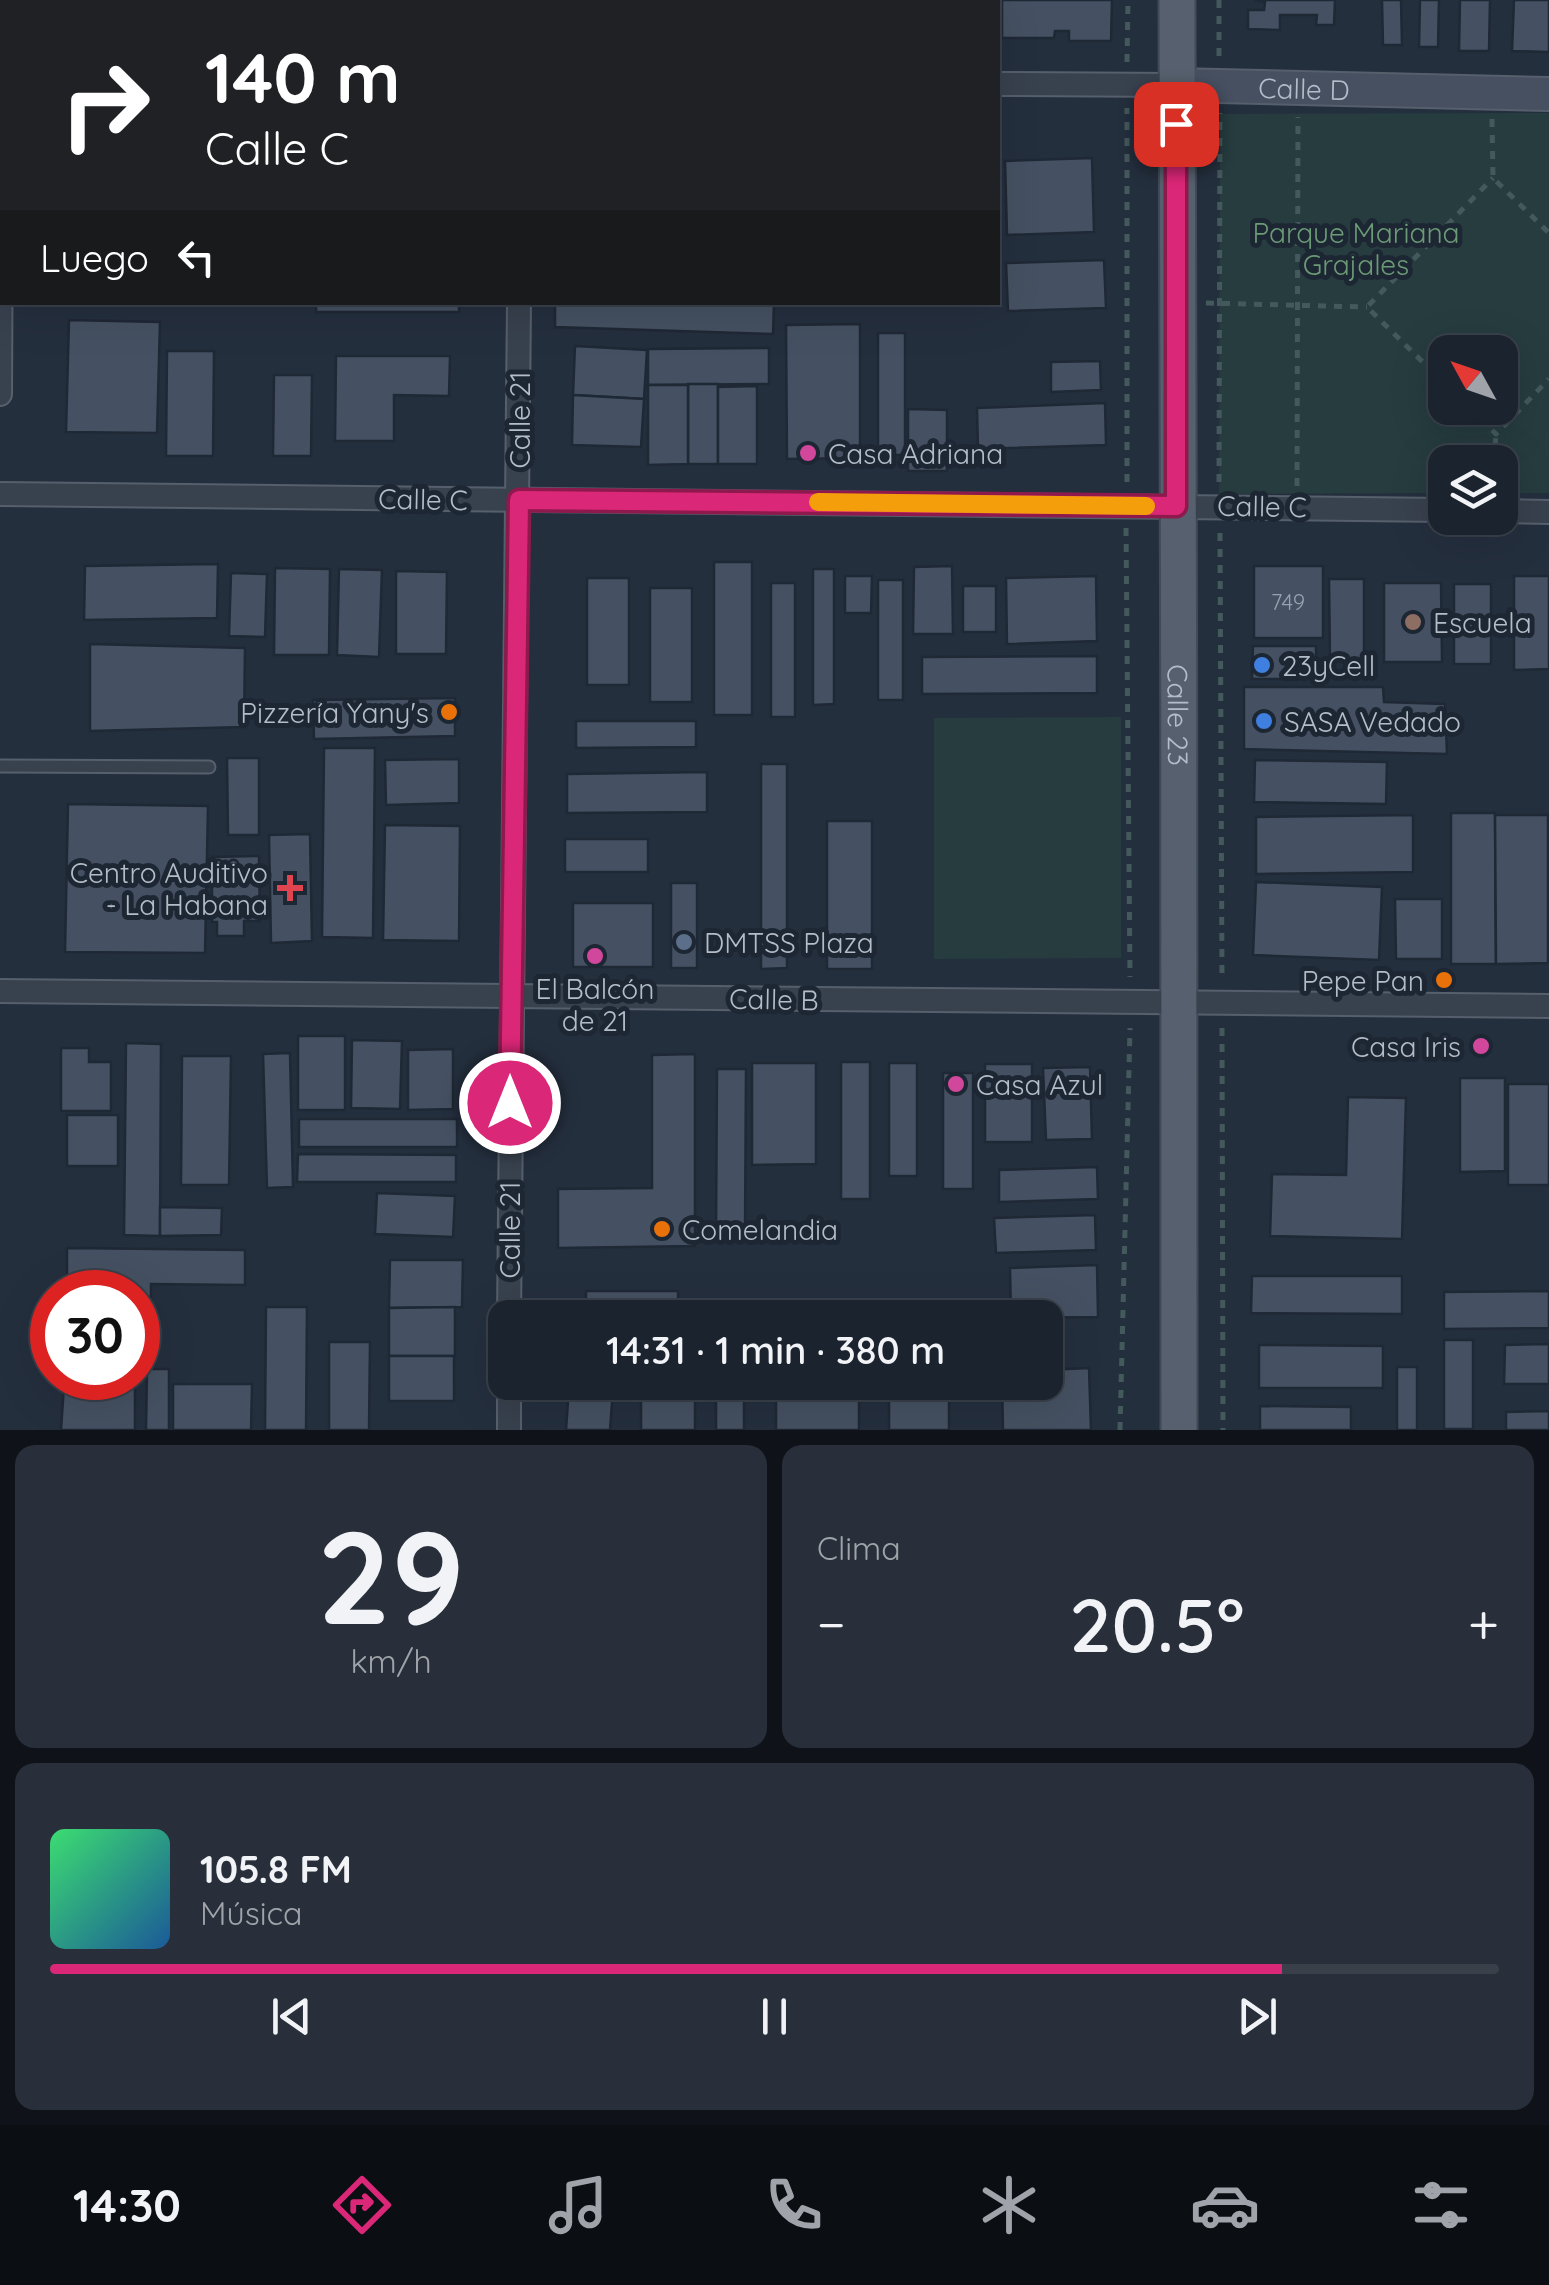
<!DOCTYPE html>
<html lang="es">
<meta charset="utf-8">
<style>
:root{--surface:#1b232e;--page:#282f3a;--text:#f1f3f6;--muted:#a0a4aa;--line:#39404a;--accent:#db2777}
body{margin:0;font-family:Quicksand,sans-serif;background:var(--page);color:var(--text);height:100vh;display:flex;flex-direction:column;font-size:38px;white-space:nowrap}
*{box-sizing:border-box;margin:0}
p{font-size:32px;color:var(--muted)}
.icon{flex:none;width:55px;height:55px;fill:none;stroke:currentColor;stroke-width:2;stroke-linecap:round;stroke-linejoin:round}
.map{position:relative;height:1430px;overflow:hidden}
.side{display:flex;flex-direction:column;gap:15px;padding:15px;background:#0f1319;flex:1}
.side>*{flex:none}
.hud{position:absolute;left:0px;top:0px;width:1000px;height:305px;box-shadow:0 10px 40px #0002,0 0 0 2px var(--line);background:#202124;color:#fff;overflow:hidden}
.needle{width:65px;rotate:310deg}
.fabs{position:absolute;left:1428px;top:335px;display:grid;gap:20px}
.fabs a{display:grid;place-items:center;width:90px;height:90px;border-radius:20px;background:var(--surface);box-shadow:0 10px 40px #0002,0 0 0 2px var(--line);font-size:50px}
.speed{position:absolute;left:30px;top:1270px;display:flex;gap:20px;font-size:50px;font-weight:700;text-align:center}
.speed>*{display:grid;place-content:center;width:130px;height:130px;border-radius:50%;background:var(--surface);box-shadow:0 10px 40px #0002,0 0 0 2px var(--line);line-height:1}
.speed .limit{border:15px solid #d22;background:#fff;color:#111}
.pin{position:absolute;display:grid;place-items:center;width:85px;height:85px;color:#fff;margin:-42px;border-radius:20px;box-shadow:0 5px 15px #0006}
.me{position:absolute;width:110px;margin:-55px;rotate:0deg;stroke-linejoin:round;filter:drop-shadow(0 0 8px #0008)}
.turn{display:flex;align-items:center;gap:35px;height:210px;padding:0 40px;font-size:45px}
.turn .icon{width:130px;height:130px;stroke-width:2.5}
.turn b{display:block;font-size:70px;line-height:85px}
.then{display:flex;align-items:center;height:95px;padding:0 40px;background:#0003;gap:20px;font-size:38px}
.big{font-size:75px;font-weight:600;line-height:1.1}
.side .tile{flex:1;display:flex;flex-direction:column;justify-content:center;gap:15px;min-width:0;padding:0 35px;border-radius:20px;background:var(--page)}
.side .dial{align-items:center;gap:0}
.dial b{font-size:130px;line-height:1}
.song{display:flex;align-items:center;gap:30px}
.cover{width:120px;height:120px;border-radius:15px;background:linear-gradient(135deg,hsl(140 70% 55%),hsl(210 70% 35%))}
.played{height:10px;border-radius:5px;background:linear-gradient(90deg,var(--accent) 85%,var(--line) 85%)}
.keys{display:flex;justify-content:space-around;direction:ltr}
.heat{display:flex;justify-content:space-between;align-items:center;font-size:55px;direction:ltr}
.side .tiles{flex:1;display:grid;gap:15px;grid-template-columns:1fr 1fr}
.tile:last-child{grid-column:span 2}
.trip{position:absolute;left:488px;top:1300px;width:575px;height:100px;border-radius:20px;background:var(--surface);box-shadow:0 10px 40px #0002,0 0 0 2px var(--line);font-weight:600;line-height:100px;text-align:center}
.tab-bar{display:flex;height:160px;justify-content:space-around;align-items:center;background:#0b0e12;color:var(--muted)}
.tab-bar .icon{width:70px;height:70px}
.tab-bar .active{color:var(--accent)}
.tab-bar b{font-size:45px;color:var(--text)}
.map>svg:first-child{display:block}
</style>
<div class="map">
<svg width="1549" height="1430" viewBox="0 0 1549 1430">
<rect width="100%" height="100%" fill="#242f3e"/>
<g fill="#263c3f" fill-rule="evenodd">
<path d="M 1549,113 L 1549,493 L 1500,493 L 1500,462 L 1445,462 L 1445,493 L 1219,494 L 1220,114 ZM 1445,352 L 1500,352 L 1500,408 L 1445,408 Z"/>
<path d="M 1121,717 L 1121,958 L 934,959 L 934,718 Z"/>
</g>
<g fill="#455162" stroke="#1f2835" stroke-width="2.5">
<path d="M 70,0 L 186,0 L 70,2 Z"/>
<rect x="567" y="0" width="87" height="2"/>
<path d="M 917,0 L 989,0 L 917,2 Z"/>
<path d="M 1002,0 L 1112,0 L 1111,41 L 1069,41 L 1069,31 L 1055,31 L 1054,38 L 1002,38 Z"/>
<path d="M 1255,0 L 1335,0 L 1334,25 L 1316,25 L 1317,15 L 1280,15 L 1280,30 L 1248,29 L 1248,10 L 1264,10 L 1265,2 Z"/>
<path d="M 1382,0 L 1401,0 L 1402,45 L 1383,45 Z"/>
<path d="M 1420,0 L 1439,0 L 1438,47 L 1419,47 Z"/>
<path d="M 1460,0 L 1490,0 L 1489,51 L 1459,51 Z"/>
<path d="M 1514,0 L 1549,0 L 1549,52 L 1512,51 Z"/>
<path d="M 1092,158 L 1094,232 L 1007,235 L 1005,161 Z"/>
<path d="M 1104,260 L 1106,308 L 1008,311 L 1006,263 Z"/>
<rect x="316" y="302" width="143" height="10"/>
<path d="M 555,302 L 774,302 L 773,334 L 555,327 Z"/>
<path d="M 69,320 L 160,322 L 157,433 L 66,432 Z"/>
<path d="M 860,324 L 860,458 L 787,459 L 786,325 Z"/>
<rect x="878" y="333" width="27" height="122"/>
<path d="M 575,346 L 647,350 L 644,399 L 573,395 Z"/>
<path d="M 769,348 L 769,384 L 648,385 L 648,349 Z"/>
<path d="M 167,351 L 214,351 L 213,456 L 166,456 Z"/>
<path d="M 336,356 L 450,356 L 449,396 L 394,395 L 394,441 L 335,441 Z"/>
<path d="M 1100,361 L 1101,390 L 1051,392 L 1051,362 Z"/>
<path d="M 274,375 L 312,375 L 311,456 L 273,456 Z"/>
<rect x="688" y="384" width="30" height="80"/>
<path d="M 648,385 L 688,385 L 688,464 L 648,465 Z"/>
<path d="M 757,386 L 757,464 L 718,464 L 718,387 Z"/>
<path d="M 573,395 L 644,399 L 641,447 L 572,445 Z"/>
<path d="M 1105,403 L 1106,445 L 978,449 L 977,408 Z"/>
<path d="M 908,409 L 947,410 L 947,471 L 908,471 Z"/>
<rect x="714" y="562" width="38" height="153"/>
<path d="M 218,564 L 217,618 L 84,620 L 85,566 Z"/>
<path d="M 952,566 L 953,634 L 913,634 L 914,567 Z"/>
<rect x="1254" y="566" width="69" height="72"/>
<path d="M 275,568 L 330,569 L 329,655 L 274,655 Z"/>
<path d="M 339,569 L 382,570 L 379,657 L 337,655 Z"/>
<path d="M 813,569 L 834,569 L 834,704 L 813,705 Z"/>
<path d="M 396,571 L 447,572 L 446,654 L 396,654 Z"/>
<path d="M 231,573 L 267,574 L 265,637 L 229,636 Z"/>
<path d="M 845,576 L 872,576 L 871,613 L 845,613 Z"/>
<path d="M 1096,576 L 1097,641 L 1007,644 L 1006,578 Z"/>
<path d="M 1514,576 L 1549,576 L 1549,669 L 1514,670 Z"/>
<rect x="587" y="578" width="42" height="107"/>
<path d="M 1329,579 L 1364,579 L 1364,660 L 1330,660 Z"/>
<rect x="878" y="580" width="25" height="120"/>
<rect x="771" y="583" width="24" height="134"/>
<path d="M 1384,583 L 1441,583 L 1442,662 L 1384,662 Z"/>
<rect x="1454" y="584" width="37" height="80"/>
<rect x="963" y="586" width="33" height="46"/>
<rect x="650" y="588" width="42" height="114"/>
<path d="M 90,644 L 245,648 L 244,727 L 90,731 Z"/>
<path d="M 1253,646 L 1316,646 L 1316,679 L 1252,679 Z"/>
<path d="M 1097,656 L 1097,693 L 922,694 L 922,657 Z"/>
<path d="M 1244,687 L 1383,687 L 1384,702 L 1445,704 L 1447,754 L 1244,749 Z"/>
<path d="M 455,698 L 455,736 L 314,739 L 313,700 Z"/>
<path d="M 576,721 L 696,721 L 696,747 L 576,748 Z"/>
<path d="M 324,748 L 375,748 L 373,938 L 322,937 Z"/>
<path d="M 227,758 L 259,758 L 259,835 L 228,835 Z"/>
<path d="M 459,759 L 459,803 L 386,805 L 385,760 Z"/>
<path d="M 1255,760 L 1387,762 L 1386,804 L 1254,802 Z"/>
<path d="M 761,764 L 787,764 L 787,968 L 761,969 Z"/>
<path d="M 707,772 L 707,812 L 567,813 L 567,774 Z"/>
<path d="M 68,804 L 208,806 L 205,953 L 65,952 Z"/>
<path d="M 1451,813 L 1495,813 L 1496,964 L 1451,964 Z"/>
<path d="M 1413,815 L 1413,872 L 1256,874 L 1256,817 Z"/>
<path d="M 1495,815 L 1548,815 L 1548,963 L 1496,964 Z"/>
<rect x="827" y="821" width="45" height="148"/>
<path d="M 385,825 L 460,826 L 459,941 L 383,940 Z"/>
<path d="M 310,834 L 312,941 L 271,943 L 269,835 Z"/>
<rect x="565" y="839" width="83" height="33"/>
<path d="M 259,856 L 260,921 L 244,921 L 244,936 L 217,936 L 217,922 L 212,922 L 212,857 Z"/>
<path d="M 1256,882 L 1382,887 L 1379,960 L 1253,955 Z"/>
<rect x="671" y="883" width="26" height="85"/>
<path d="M 1395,899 L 1442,899 L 1442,959 L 1396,959 Z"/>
<rect x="573" y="903" width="80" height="64"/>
<rect x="298" y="1036" width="47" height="74"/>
<path d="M 352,1040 L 402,1041 L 400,1109 L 351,1108 Z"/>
<path d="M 126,1043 L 161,1044 L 160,1236 L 124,1235 Z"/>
<path d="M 61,1048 L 89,1048 L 89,1062 L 111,1062 L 111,1111 L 61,1111 Z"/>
<path d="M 453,1049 L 453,1109 L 408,1110 L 408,1050 Z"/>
<path d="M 290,1053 L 293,1187 L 267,1188 L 263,1054 Z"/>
<path d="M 695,1054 L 695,1246 L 558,1248 L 558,1189 L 652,1188 L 652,1055 Z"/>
<path d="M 182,1056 L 231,1056 L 229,1185 L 181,1185 Z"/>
<rect x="841" y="1062" width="29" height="137"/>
<path d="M 752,1063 L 816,1063 L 816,1164 L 752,1165 Z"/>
<rect x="889" y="1063" width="28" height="113"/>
<rect x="985" y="1064" width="47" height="78"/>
<path d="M 1090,1067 L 1092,1139 L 1046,1140 L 1043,1068 Z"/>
<path d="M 717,1069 L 746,1069 L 745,1233 L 716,1233 Z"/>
<rect x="943" y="1073" width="30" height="116"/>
<path d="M 1460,1078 L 1505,1078 L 1505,1171 L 1460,1172 Z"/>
<rect x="1508" y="1084" width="41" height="101"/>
<path d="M 1348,1097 L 1406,1098 L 1402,1239 L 1270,1236 L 1272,1174 L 1346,1175 Z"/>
<rect x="67" y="1115" width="51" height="51"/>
<rect x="299" y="1119" width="158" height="28"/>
<path d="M 298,1154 L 456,1155 L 456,1182 L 297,1182 Z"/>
<path d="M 1097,1167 L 1098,1199 L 999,1202 L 999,1170 Z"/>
<path d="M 377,1193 L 455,1196 L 453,1237 L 375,1234 Z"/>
<path d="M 160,1207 L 222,1208 L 221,1235 L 160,1236 Z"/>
<path d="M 1095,1215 L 1096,1250 L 996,1253 L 994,1218 Z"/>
<path d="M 67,1248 L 245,1250 L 245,1285 L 151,1284 L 151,1297 L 138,1297 L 138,1292 L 67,1292 Z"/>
<path d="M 390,1260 L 463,1260 L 462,1307 L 389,1308 Z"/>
<path d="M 1097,1265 L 1098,1317 L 1011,1318 L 1010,1268 Z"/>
<path d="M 1252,1276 L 1402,1276 L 1402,1314 L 1251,1313 Z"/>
<rect x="586" y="1291" width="92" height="27"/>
<path d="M 1549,1291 L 1549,1328 L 1444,1329 L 1444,1292 Z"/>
<rect x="889" y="1304" width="60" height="14"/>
<path d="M 266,1307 L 307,1307 L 306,1430 L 265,1430 Z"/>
<path d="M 455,1307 L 455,1356 L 389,1356 L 389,1308 Z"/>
<rect x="776" y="1312" width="83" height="6"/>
<rect x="1444" y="1340" width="29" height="89"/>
<path d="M 329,1342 L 370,1342 L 369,1430 L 329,1430 Z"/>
<path d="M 1549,1344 L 1549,1384 L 1504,1384 L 1505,1345 Z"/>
<path d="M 1259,1345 L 1383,1346 L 1383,1388 L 1259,1388 Z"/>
<rect x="389" y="1356" width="65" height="45"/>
<rect x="1397" y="1367" width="20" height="63"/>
<path d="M 1089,1368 L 1091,1430 L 1003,1430 L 1002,1382 L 1045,1382 L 1045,1370 Z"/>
<path d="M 147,1369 L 169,1369 L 169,1430 L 146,1430 Z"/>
<path d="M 77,1378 L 135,1378 L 135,1430 L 61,1430 L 64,1385 L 76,1386 Z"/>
<rect x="716" y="1382" width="28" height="48"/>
<rect x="776" y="1382" width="83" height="48"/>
<rect x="889" y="1382" width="60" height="48"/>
<path d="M 173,1384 L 252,1384 L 251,1430 L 173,1430 Z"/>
<rect x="641" y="1386" width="54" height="44"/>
<path d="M 569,1387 L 613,1390 L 610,1430 L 566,1430 Z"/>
<path d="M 1260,1406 L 1351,1407 L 1351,1430 L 1260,1430 Z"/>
<path d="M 1549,1411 L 1549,1430 L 1506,1430 L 1506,1412 Z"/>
</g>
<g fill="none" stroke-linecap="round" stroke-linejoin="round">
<defs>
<path id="lane" d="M 0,766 L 209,767"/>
<g id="street">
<path d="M 519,2 L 519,0"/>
<path d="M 998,84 L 1176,85"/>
<path d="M 0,394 L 2,0"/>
<path d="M 0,494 L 1445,510"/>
<path d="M 1500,511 L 1549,512"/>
<path d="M 0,991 L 1549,1006"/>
<path d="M 509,1318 L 519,302"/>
<path d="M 509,1430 L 509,1382"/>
</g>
<g id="secondary">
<path id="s1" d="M 1176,85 L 1549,94"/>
</g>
<g id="primary">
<path id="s2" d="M 1177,0 C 1176,477 1182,953 1179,1430"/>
</g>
</defs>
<use href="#lane" stroke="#565f6c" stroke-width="15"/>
<use href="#street" stroke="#565f6c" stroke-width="26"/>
<use href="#secondary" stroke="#565f6c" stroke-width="36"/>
<use href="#primary" stroke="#414a57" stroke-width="39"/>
<g stroke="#44595c" stroke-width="5" stroke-dasharray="8 8" stroke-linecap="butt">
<path d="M 1219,0 L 1219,57"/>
<path d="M 1127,62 L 1128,0"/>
<path d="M 1492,119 L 1493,178 L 1549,233"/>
<path d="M 1206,303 L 1367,307"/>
<path d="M 1445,384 L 1367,307 L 1493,178"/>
<path d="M 1469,408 L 1496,434 L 1549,379"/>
<path d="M 1494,462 L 1496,434"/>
<path d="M 1127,482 L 1127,108"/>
<path d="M 1219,482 L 1220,113"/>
<path d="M 1297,486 L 1298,117"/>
<path d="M 1126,528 L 1130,977"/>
<path d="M 1220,533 L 1222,977"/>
<path d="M 1222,1028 L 1223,1430"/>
<path d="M 1120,1430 L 1130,1028"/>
</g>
<use href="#lane" stroke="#38414e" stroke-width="11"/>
<use href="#street" stroke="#38414e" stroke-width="22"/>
<use href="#secondary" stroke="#465061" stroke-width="32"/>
<use href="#primary" stroke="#56606e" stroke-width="35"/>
</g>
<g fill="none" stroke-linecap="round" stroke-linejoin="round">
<defs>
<path id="route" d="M 510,1103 L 519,500 L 1176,506 L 1176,124"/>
</defs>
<use href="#route" stroke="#8e194d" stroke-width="25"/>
<use href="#route" stroke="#db2777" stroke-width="18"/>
<path stroke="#f59e0b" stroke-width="18" d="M 818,502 L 1146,506"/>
</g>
<g fill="#d1479c" stroke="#1d2633" stroke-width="4">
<circle cx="808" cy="453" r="10"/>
<circle cx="595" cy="956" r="10"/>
<circle cx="1481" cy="1046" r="10"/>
<circle cx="956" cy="1084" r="10"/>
</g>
<circle fill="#8d6e63" stroke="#1d2633" stroke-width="4" cx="1413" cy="622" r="10"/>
<g fill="#3f7fe0" stroke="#1d2633" stroke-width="4">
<circle cx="1262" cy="665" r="10"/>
<circle cx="1264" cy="721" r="10"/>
</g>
<g fill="#e8710a" stroke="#1d2633" stroke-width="4">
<circle cx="449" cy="712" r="10"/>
<circle cx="1444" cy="980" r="10"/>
<circle cx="662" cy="1229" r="10"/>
</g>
<path fill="#e0444e" stroke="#1d2633" stroke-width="4" d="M285 873h10v10h10v10h-10v10h-10v-10h-10v-10h10z"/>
<circle fill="#5c6f8a" stroke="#1d2633" stroke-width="4" cx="684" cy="942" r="10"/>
<g text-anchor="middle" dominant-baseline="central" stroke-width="10" stroke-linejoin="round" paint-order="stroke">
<g font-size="22" fill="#98a1af">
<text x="1288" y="602">749</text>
</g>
<g font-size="28" fill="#b4bcc9" stroke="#1d2633">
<text stroke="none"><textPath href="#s1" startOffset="128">Calle D</textPath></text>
<text transform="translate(519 420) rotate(-90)">Calle 21</text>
<text transform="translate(423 499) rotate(1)">Calle C</text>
<text transform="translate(1262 506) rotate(1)">Calle C</text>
<text stroke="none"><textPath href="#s2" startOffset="715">Calle 23</textPath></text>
<text transform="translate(774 999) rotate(1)">Calle B</text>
<text transform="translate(509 1230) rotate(-90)">Calle 21</text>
</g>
<g font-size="28" fill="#6b9a76" stroke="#1d2633">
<text x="1356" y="232">Parque Mariana<tspan x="1356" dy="32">Grajales</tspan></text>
</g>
<g font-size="28" fill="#b4bcc9" stroke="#1d2633" text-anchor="start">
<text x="828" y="453">Casa Adriana</text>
<text x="1433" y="622">Escuela</text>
<text x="1282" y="665">23yCell</text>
<text x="429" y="712" text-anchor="end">Pizzería Yany's</text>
<text x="1284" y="721">SASA Vedado</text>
<text x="268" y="872" text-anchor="end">Centro Auditivo<tspan x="268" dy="32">- La Habana</tspan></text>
<text x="704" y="942">DMTSS Plaza</text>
<text x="1424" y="980" text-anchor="end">Pepe Pan</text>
<text x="595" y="988" text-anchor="middle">El Balcón<tspan x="595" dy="32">de 21</tspan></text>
<text x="1461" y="1046" text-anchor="end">Casa Iris</text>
<text x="976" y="1084">Casa Azul</text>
<text x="682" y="1229">Comelandia</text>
</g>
</g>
</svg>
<div class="fabs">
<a><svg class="needle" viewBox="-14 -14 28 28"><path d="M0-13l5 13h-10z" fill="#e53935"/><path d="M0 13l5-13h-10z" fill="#a0a4aa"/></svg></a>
<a><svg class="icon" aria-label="layers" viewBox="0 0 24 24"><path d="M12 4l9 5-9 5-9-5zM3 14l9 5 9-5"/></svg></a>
</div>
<div class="speed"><div class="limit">30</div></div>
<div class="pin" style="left:1176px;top:124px;background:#d93025"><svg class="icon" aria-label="arrive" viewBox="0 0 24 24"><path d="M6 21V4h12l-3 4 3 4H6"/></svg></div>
<svg class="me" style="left:510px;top:1103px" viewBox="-20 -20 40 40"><circle r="17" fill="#db2777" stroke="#fff" stroke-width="3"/><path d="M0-11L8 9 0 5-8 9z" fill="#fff"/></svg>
<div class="trip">14:31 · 1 min · 380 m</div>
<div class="hud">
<div class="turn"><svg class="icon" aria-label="right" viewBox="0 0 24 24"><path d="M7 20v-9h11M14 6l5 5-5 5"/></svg><div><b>140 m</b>Calle C</div></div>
<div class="then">Luego<svg class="icon" aria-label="left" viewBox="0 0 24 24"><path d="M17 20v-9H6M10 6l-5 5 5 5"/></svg></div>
</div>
</div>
<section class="side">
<div class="tiles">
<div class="tile dial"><b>29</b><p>km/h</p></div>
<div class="tile"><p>Clima</p>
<div class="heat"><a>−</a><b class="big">20.5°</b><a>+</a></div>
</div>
<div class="tile">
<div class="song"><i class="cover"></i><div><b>105.8 FM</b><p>Música</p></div></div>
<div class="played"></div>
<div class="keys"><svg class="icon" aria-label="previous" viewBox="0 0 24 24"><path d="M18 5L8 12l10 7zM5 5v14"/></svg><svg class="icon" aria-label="pause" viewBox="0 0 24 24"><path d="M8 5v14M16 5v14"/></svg><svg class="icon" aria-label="next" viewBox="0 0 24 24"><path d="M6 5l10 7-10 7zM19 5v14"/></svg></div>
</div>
</div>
</section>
<nav class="tab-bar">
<b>14:30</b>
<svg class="icon active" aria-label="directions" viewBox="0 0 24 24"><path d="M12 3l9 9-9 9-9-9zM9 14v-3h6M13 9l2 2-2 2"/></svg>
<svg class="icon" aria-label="music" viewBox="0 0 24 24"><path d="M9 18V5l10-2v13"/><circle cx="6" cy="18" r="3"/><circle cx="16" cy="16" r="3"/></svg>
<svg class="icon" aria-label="phone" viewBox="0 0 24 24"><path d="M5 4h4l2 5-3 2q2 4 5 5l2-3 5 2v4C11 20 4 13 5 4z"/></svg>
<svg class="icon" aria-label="climate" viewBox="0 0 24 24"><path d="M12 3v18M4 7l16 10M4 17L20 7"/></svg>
<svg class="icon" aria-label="car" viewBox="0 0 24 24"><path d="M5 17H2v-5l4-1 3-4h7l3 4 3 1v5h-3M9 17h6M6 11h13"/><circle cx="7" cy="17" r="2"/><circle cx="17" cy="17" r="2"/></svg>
<svg class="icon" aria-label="filters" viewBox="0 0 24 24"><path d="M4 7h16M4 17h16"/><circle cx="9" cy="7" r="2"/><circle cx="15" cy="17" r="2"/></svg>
</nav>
